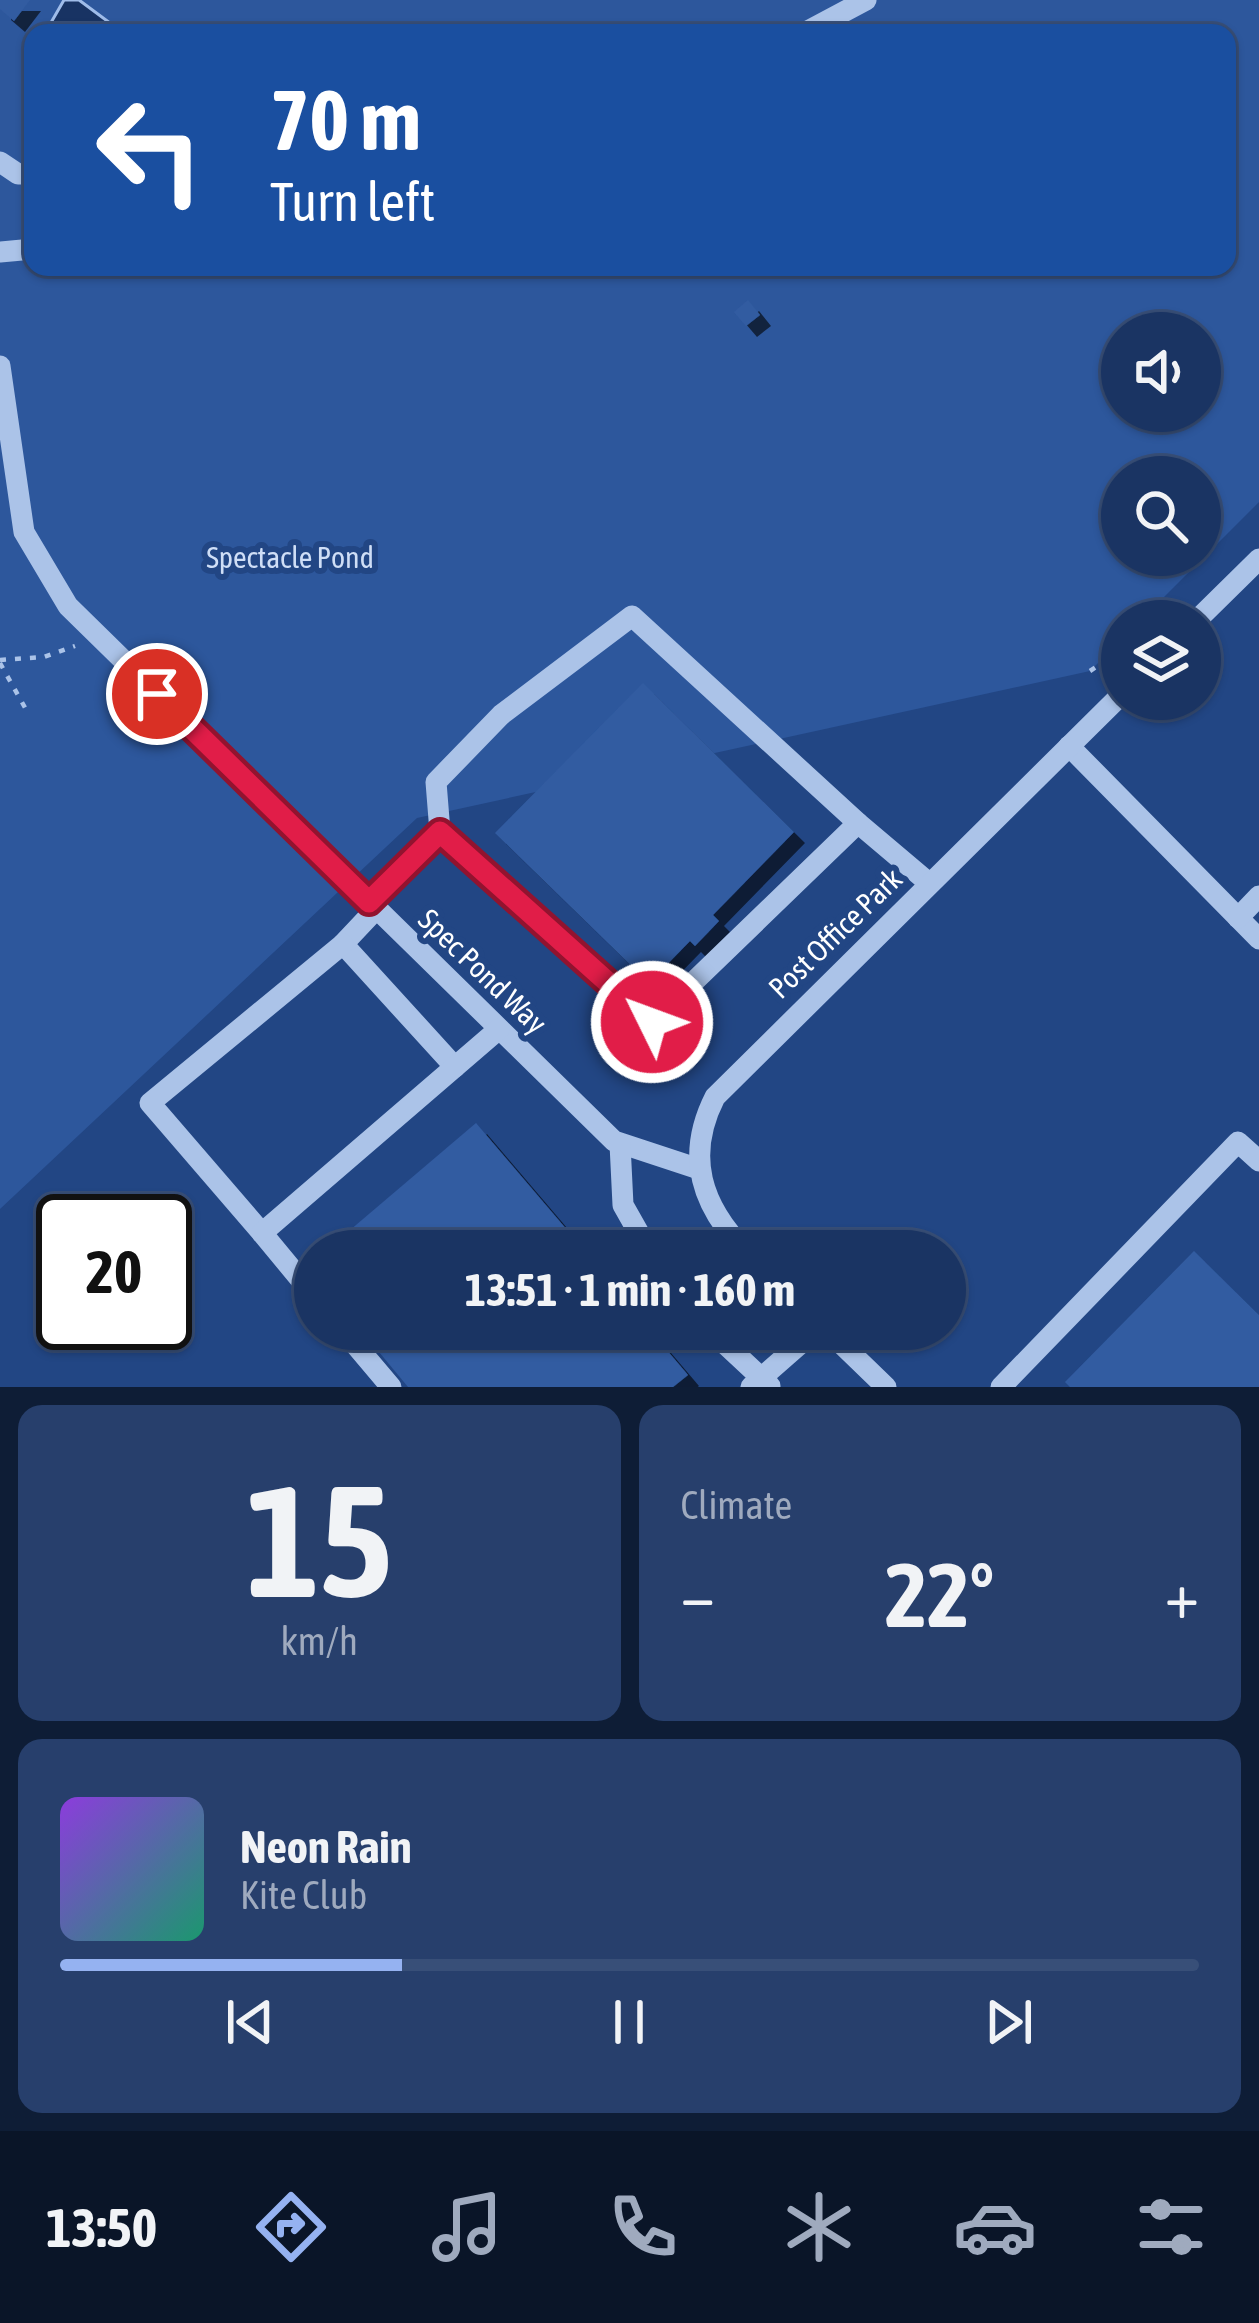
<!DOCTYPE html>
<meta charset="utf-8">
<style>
:root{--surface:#1a3463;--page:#273f6c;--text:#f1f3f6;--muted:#9faabe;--line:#384f78;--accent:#95b2f1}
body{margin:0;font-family:"Asap Condensed",sans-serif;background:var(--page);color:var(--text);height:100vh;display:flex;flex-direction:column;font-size:45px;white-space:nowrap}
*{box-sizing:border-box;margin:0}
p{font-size:39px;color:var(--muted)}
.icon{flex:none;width:66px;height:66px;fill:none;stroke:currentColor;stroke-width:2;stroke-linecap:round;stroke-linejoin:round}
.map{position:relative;height:1387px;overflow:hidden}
.details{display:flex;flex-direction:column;gap:18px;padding:18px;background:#0e1d36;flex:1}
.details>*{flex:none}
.banner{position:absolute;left:24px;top:24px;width:1212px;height:252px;border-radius:24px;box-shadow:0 3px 9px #0004,0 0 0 3px var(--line);background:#1a4fa0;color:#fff;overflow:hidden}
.controls{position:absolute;left:1101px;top:312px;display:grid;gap:24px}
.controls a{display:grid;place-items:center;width:120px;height:120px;border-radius:50%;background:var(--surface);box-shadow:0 3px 9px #0004,0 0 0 3px var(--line);font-size:60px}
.speed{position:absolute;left:36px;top:1194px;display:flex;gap:24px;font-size:60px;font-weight:700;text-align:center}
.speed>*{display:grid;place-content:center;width:156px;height:156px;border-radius:50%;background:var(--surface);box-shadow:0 3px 9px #0004,0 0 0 3px var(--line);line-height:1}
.speed .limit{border:6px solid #111;border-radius:18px;background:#fff;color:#111}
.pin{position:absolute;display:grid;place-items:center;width:102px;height:102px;color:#fff;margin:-51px;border:6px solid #fff;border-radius:50%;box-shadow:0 3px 12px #0007}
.me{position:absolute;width:132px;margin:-66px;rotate:312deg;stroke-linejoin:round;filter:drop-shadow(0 0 9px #0008)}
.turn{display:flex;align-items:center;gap:42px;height:252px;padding:0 48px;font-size:54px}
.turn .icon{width:156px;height:156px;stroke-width:2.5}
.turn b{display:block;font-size:84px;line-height:102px}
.big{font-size:90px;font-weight:700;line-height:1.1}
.details .widget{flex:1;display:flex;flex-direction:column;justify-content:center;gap:18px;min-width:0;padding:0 42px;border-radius:24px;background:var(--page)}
.details .dial{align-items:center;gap:0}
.dial b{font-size:156px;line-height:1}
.song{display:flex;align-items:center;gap:36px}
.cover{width:144px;height:144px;border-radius:18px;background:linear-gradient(135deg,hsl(270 70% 55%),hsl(160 70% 35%))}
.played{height:12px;border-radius:6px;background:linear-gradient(90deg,var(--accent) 30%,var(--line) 30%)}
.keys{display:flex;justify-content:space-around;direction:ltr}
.heat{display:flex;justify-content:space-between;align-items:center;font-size:66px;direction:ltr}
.details .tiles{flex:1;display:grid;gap:18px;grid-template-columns:1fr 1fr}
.widget:last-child{grid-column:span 2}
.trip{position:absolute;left:294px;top:1230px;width:672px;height:120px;border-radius:60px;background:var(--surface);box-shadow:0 3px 9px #0004,0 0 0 3px var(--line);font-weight:700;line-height:120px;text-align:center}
.tab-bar{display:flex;height:192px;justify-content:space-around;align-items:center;background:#0a1528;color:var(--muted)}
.tab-bar .icon{width:84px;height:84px}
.tab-bar .selected{color:var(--accent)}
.tab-bar b{font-size:54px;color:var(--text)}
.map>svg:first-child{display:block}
</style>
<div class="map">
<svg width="1259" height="1387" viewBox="0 0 1259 1387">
<defs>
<filter id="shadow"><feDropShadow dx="11" dy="11" stdDeviation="0" flood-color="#0009"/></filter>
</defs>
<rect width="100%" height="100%" fill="#224684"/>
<path fill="#2d579c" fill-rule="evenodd" d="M 0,0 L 1259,0 L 1259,502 L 1140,621 L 1122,621 L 1122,639 L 1090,671 L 417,818 L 0,1209 ZM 33,33 L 1227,33 L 1227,267 L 33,267 ZM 1122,333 L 1200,333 L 1200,411 L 1122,411 ZM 1122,477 L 1200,477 L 1200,555 L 1122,555 Z"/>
<path fill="#183363" stroke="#9fbce9" stroke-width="3" d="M 64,0 L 79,0 L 114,26 L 108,33 L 45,33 Z"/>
<g fill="#325ca1" filter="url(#shadow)">
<path d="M 0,0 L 30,0 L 14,21 L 0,9 Z"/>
<path d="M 748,300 L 760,315 L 746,326 L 734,312 Z"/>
<path d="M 643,683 L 794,832 L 713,915 L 719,921 L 695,946 L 690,941 L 649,983 L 495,833 Z"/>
<path d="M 476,1123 L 585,1251 L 344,1251 L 336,1242 Z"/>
<path d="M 1194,1251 L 1259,1315 L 1259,1387 L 1070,1387 L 1065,1382 Z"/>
<path d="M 360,1329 L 649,1329 L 688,1375 L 673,1387 L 408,1387 Z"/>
</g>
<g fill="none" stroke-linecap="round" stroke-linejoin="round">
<g stroke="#abc3e8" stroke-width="4.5" stroke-dasharray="6 9" stroke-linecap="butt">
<path d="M 0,660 L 44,657 L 75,646"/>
<path d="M 0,663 L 28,713"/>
<path d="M 1090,671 L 1122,650"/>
</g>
<g stroke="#abc3e8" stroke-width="21">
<path d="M 804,33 L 866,0"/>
<path d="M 0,162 L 18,174 L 33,174"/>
<path d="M 0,252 L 33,249"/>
<path d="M 0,366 L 24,532 L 68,606 L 614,1141 L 699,1169"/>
<path d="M 1196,621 L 1259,559"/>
<path d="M 1069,746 L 1259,939"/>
<path d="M 858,823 L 929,883"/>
<path d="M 369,902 L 440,832 L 652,1022 L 858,823 L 632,616 L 501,715 L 436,782 L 440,832"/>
<path d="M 376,909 L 343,944 L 455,1067"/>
<path d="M 1238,918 L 1259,896"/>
<path d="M 620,1144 L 623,1205 L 649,1251"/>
<path d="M 262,1233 L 150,1103 L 343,944"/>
<path d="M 746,1251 C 701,1206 685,1156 715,1097 L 1122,694"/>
<path d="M 315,1297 L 262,1233 L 499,1029"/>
<path d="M 342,1329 L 391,1387"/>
<path d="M 709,1329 L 770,1386"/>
<path d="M 826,1329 L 886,1387"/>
<path d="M 751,1387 L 817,1329"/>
<path d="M 1001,1387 L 1238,1142 L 1259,1161"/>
</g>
</g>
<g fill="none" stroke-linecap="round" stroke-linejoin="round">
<defs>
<path id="route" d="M 157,694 L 369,902 L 440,832 L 652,1022"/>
</defs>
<use href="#route" stroke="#92132f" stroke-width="30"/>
<use href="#route" stroke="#e11d48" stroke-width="21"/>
</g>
<g text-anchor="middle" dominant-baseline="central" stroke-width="12" stroke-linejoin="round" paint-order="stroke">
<g font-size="30" fill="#cfdef6" stroke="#224684">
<text x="290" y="557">Spectacle Pond</text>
</g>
<g font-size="30" fill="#fff" stroke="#224684">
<text transform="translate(835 933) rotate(-44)">Post Office Park</text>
<text transform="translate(483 971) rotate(44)">Spec Pond Way</text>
</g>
</g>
</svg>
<div class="controls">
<a><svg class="icon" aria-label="sound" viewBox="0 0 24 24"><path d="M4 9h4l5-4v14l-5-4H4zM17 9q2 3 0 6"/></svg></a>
<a><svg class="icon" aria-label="search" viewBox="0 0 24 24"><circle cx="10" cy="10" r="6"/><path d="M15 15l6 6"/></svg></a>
<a><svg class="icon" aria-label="layers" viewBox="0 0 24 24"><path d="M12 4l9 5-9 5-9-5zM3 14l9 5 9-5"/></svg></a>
</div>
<div class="speed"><div class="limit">20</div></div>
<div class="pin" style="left:157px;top:694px;background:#d93025"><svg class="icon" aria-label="arrive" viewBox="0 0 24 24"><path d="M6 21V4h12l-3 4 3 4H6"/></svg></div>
<svg class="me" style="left:652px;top:1022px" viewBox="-20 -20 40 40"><circle r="17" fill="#e11d48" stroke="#fff" stroke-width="3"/><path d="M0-11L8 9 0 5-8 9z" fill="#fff"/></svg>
<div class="trip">13:51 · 1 min · 160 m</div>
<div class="banner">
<div class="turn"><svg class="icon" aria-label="left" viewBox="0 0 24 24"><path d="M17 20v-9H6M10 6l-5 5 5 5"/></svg><div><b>70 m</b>Turn left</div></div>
</div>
</div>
<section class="details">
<div class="tiles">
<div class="widget dial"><b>15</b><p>km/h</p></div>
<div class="widget"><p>Climate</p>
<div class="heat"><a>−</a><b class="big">22°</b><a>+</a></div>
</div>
<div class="widget">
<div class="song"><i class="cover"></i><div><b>Neon Rain</b><p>Kite Club</p></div></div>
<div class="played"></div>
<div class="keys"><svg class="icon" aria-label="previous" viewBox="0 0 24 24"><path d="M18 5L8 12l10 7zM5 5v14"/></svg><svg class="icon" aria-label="pause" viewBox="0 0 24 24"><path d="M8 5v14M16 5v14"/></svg><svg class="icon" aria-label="next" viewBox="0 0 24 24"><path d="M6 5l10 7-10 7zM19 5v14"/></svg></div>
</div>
</div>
</section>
<nav class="tab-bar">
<b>13:50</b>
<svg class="icon selected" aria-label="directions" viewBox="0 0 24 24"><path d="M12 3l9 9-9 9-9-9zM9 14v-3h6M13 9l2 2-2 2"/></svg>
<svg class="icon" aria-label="music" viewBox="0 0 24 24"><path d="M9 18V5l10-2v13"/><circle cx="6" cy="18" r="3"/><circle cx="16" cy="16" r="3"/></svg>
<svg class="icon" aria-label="phone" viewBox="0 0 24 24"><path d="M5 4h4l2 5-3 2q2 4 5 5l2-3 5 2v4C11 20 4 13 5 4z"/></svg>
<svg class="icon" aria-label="climate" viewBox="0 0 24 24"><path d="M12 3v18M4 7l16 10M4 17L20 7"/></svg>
<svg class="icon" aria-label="car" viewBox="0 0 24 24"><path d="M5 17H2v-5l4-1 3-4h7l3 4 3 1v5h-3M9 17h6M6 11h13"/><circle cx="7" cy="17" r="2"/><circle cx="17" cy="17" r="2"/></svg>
<svg class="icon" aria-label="filters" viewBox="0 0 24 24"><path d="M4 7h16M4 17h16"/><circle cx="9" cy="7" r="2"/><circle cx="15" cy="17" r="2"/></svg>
</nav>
